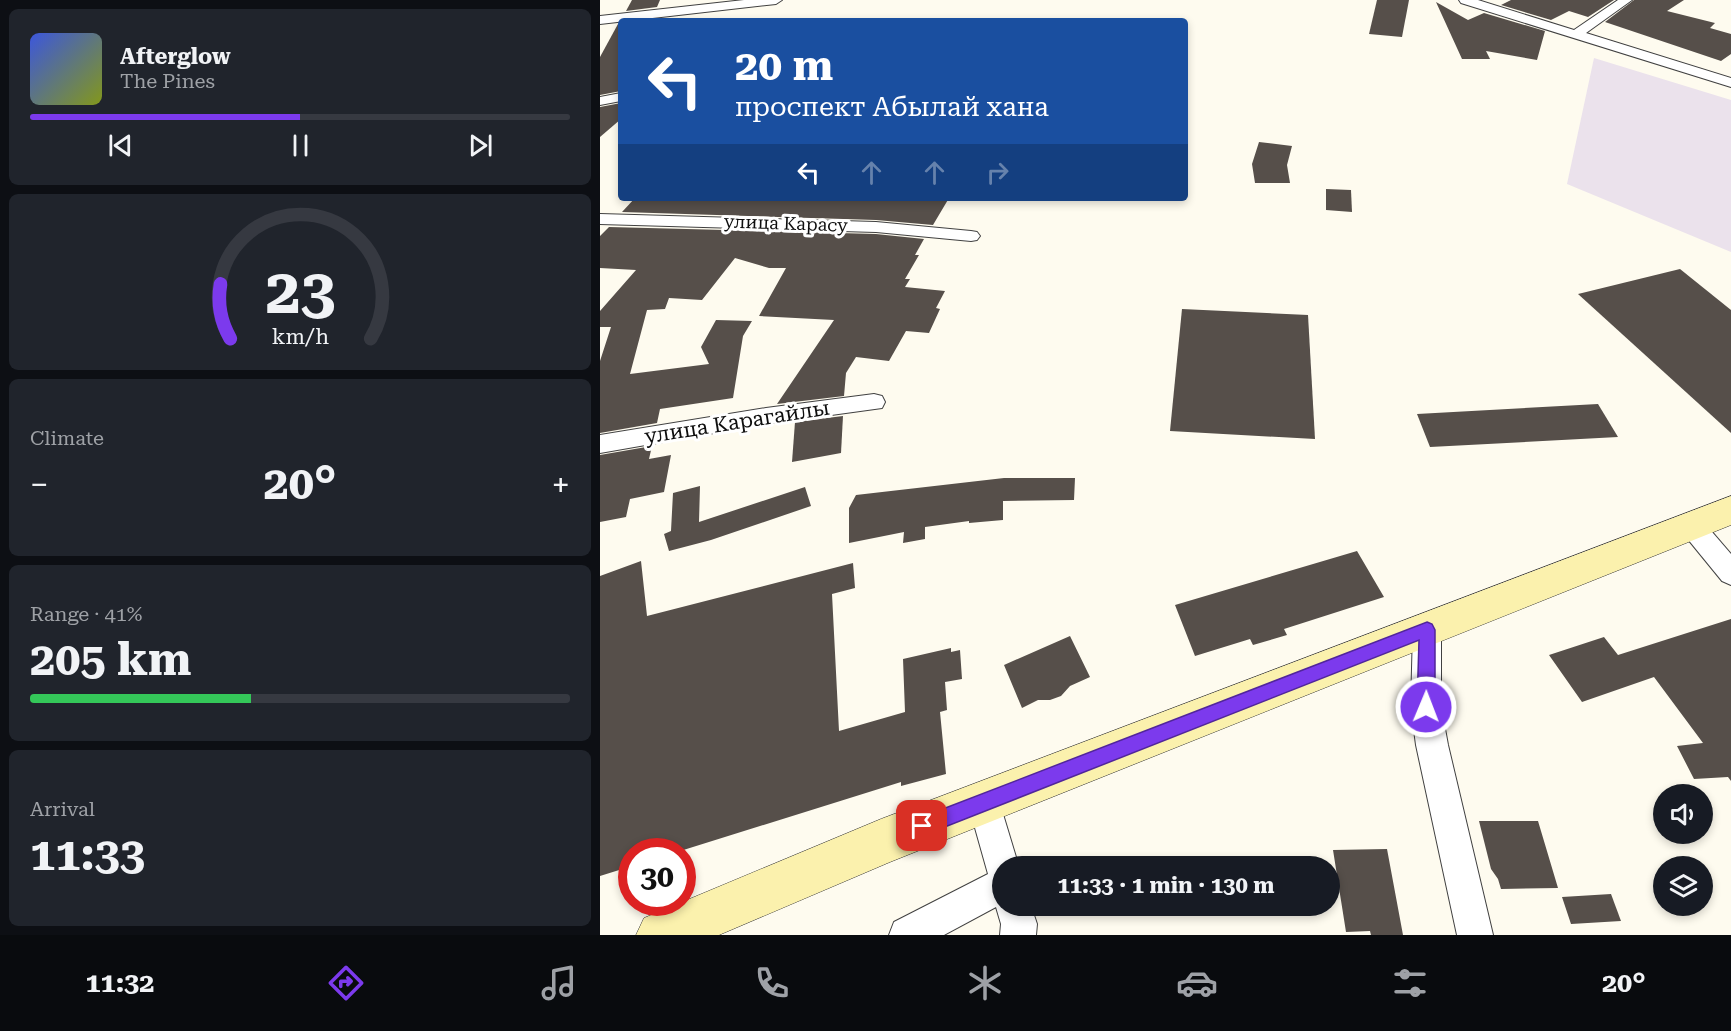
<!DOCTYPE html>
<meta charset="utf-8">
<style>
:root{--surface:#171b24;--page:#20242c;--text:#f1f3f6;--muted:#9ea1a6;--line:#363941;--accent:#7c3aed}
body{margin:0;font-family:"Roboto Serif",serif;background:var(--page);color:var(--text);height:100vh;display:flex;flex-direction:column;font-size:22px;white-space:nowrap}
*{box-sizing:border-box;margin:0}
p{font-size:20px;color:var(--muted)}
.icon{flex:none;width:33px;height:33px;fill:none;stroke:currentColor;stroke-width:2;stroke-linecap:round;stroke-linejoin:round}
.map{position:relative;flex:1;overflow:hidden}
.details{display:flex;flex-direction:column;gap:9px;padding:9px;background:#0d0f14;width:600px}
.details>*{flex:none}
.top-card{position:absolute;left:18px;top:18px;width:570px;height:183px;border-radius:6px;box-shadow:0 3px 9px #0003;background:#1a4fa0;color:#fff;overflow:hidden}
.tools{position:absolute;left:1053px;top:784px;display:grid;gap:12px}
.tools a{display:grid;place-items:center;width:60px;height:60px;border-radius:50%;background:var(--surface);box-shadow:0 3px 9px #0003;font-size:30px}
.speed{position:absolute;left:18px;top:838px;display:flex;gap:12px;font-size:30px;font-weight:700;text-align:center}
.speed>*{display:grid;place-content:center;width:78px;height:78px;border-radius:50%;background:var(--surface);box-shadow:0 3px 9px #0003;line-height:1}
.speed .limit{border:9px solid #d22;background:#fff;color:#111}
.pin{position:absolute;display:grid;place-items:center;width:51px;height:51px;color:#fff;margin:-26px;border-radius:12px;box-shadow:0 3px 9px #0006}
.me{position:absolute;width:66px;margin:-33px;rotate:1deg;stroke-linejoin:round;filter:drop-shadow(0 0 4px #0008)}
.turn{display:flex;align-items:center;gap:21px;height:126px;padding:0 18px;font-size:27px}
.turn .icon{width:78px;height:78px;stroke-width:2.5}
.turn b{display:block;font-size:42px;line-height:51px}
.lanes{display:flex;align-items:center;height:57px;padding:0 18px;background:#0003;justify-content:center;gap:30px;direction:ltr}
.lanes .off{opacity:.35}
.big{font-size:45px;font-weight:700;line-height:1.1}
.details .widget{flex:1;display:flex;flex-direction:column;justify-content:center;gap:9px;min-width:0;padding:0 21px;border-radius:9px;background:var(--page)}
.details .dial{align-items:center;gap:0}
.dial svg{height:156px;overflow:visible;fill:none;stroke:var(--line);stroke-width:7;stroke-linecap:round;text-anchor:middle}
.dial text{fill:var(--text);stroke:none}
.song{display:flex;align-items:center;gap:18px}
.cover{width:72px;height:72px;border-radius:9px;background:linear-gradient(135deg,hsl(230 70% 55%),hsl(70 70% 35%))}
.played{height:6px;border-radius:3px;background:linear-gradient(90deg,var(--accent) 50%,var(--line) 50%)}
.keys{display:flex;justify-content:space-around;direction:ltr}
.heat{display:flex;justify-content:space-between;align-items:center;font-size:33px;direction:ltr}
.charge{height:9px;border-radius:4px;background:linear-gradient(90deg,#34c759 41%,var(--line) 0)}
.trip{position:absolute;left:392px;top:856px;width:348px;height:60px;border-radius:30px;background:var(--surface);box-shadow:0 3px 9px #0003;font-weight:700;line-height:60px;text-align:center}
.tab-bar{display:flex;height:96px;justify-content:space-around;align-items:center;background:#090b0e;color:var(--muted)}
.tab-bar .icon{width:42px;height:42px}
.tab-bar .current{color:var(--accent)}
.tab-bar b{font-size:27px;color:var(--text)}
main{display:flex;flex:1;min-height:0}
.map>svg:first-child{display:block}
</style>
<main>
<section class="details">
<div class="widget">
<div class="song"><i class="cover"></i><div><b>Afterglow</b><p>The Pines</p></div></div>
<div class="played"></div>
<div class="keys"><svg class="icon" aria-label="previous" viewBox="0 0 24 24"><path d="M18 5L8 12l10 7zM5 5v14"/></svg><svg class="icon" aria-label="pause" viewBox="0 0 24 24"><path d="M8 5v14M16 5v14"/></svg><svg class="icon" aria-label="next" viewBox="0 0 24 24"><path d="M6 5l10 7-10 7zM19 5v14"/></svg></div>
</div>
<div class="widget dial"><svg viewBox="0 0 100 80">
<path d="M14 69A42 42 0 1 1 86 69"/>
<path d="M14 69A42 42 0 0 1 9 41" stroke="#7c3aed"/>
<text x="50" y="56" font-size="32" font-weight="700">23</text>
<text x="50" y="72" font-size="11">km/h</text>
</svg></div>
<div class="widget"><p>Climate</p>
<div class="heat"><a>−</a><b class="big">20°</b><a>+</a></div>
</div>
<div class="widget"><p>Range · 41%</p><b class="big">205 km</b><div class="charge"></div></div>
<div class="widget"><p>Arrival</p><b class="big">11:33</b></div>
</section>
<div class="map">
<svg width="1131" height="935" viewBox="0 0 1131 935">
<rect width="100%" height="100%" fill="#fefbef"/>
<path fill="#ebe2ec" d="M 994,58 L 1131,100 L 1131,252 L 967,184 Z"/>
<g fill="#564f4a">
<path d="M 32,0 L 60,0 L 57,7 L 26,11 Z"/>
<path d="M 777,0 L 809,0 L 802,37 L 769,34 Z"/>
<path d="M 911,0 L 1014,0 L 988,17 L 969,11 L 951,20 L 901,5 Z"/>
<path d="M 1034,0 L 1084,0 L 1067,11 L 1115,23 L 1110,28 L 1131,34 L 1131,54 L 1121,61 L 1005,22 Z"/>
<path d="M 836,2 L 868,20 L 884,13 L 945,31 L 937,60 L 886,51 L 890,59 L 862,59 Z"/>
<path d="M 18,24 L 21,24 L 21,91 L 0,95 L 0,57 Z"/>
<path d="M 21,103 L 21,119 L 0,137 L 0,107 Z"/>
<path d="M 659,142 L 692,146 L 687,165 L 690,183 L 655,183 L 652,164 Z"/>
<path d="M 726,189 L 751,190 L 752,212 L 726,210 Z"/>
<path d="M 35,198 L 349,198 L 333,225 L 276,220 L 22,212 Z"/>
<path d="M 9,227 L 276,234 L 324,239 L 315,255 L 319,255 L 305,279 L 310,279 L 305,287 L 345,291 L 336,308 L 340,309 L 329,333 L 306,331 L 289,361 L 256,357 L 246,373 L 244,396 L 177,404 L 234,320 L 159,316 L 186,268 L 169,268 L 135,258 L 102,300 L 69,298 L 65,309 L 47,310 L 30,374 L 109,364 L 101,347 L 116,320 L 152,321 L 143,336 L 133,398 L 60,409 L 57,423 L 0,433 L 0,361 L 11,327 L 0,327 L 0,311 L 36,270 L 0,268 L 0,236 Z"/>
<path d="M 1080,269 L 1131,310 L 1131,433 L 978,294 Z"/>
<path d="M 582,309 L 708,315 L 715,439 L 570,431 Z"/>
<path d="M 998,404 L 1018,437 L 830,447 L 817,414 Z"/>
<path d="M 243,416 L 241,453 L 192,462 L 195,422 Z"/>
<path d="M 52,446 L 49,459 L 71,455 L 64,492 L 30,499 L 26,517 L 0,522 L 0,455 Z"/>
<path d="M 404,478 L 475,478 L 474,500 L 403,501 L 403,520 L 369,523 L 369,521 L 325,527 L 325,539 L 303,543 L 304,532 L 249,543 L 249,508 L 256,495 Z"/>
<path d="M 100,486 L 99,522 L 205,487 L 211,506 L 111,540 L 69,551 L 64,534 L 71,531 L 73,493 Z"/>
<path d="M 757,551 L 784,597 L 684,629 L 687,635 L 653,645 L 650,639 L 595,656 L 575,605 Z"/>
<path d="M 41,561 L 47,616 L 253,563 L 255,588 L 232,594 L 239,731 L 305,712 L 303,659 L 351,648 L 351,652 L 360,650 L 362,679 L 345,682 L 347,710 L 340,712 L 346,774 L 301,786 L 301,782 L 77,852 L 32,852 L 32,866 L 0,876 L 0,576 Z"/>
<path d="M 1131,619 L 1131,781 L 1128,777 L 1094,779 L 1077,746 L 1103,743 L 1054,677 L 982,702 L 949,655 L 1004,637 L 1018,655 Z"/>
<path d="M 470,636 L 490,677 L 470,686 L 461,696 L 450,700 L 438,700 L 422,708 L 404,665 Z"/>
<path d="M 879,821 L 938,821 L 958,888 L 901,889 L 898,879 L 891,869 Z"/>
<path d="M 787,849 L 803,935 L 771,935 L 770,931 L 746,932 L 733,850 Z"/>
<path d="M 1011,894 L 1021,921 L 971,924 L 962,897 Z"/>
</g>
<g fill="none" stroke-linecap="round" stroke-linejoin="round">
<defs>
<g id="minor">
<path d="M 144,0 L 182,0 L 176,4 L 0,24 L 0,16 Z"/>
<path d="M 859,0 L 878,0 L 974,30 L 1018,0 L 1032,0 L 986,33 L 1131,78 L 1131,87 L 861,3 Z"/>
<path d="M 21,93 L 21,101 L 0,105 L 0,97 Z"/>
<path d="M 0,214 L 276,222 L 371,231 L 377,232 L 380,236 L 377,240 L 371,241 L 276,232 L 0,224 Z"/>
<path d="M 274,394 L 282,396 L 285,402 L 282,408 L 166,424 L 0,453 L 0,435 L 166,408 Z"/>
<path d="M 1091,514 L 1100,518 L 1131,554 L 1131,585 L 1122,581 L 1082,532 L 1078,525 L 1082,518 Z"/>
<path d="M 827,617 L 837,621 L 841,630 L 841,707 L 848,745 L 893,935 L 857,935 L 816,745 L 811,707 L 813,630 L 817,621 Z"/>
<path d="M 384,787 L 396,791 L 419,867 L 402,867 L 402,906 L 431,906 L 437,924 L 436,935 L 400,935 L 401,924 L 396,907 L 344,935 L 289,935 L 294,922 L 388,874 L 368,803 L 372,791 Z"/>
</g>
<path id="secondary" d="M 1131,496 L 1131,525 L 290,862 L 119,935 L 36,935 L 44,918 L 281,819 Z"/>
</defs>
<use href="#minor" stroke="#414141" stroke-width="2"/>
<use href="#secondary" stroke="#303030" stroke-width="1"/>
<use href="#minor" fill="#fff" fill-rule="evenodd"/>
<use href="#secondary" fill="#fbf1ad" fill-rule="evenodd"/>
</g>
<path fill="#7c3aed" stroke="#51269a" stroke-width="1.5" d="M 827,622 L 832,624 L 835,630 L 835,707 L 832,713 L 826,715 L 820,713 L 817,707 L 819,640 L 322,836 L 316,833 L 313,826 L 316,820 L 322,817 Z"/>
<g text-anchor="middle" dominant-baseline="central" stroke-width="6" stroke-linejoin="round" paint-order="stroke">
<g font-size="18" fill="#0e0e0e" stroke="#fff">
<text transform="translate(186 223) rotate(2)">улица Карасу</text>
</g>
<g font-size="21" fill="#0e0e0e" stroke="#fff">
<text transform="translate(137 422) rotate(-9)">улица Карагайлы</text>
</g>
</g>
</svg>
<div class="tools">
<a><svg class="icon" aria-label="sound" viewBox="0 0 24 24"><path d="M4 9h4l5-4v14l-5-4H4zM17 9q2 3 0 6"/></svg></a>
<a><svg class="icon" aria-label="layers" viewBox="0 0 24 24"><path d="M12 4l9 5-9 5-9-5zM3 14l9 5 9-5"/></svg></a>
</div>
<div class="speed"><div class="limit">30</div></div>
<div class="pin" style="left:322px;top:826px;background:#d93025"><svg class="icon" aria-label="arrive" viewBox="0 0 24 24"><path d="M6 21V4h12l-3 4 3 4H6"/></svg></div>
<svg class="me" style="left:826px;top:707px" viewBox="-20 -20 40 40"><circle r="17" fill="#7c3aed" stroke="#fff" stroke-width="3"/><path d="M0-11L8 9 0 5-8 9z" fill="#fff"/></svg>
<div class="trip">11:33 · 1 min · 130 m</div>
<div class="top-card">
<div class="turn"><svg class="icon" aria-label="left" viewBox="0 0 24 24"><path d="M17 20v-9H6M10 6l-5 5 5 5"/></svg><div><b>20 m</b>проспект Абылай хана</div></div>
<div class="lanes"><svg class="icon" aria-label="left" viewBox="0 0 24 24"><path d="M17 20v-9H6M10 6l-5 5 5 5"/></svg><svg class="icon off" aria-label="ahead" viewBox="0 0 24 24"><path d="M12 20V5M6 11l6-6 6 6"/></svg><svg class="icon off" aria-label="ahead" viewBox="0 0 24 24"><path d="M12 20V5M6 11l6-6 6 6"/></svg><svg class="icon off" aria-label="right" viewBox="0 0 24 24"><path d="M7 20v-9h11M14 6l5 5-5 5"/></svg></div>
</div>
</div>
</main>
<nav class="tab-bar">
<b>11:32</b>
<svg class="icon current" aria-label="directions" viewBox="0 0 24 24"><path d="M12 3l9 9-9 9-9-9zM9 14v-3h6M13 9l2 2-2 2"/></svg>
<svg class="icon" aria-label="music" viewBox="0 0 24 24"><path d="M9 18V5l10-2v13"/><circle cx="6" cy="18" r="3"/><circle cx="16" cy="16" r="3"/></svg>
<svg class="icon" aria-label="phone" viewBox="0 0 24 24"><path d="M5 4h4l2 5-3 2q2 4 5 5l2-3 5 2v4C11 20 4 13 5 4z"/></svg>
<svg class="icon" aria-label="climate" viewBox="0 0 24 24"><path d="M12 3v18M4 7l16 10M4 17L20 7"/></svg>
<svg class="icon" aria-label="car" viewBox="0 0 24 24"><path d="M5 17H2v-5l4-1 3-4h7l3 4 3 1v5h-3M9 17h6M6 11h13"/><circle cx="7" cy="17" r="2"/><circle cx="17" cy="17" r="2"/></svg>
<svg class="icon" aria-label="filters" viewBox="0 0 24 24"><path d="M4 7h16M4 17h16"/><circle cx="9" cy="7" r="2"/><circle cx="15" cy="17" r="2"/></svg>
<b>20°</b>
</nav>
